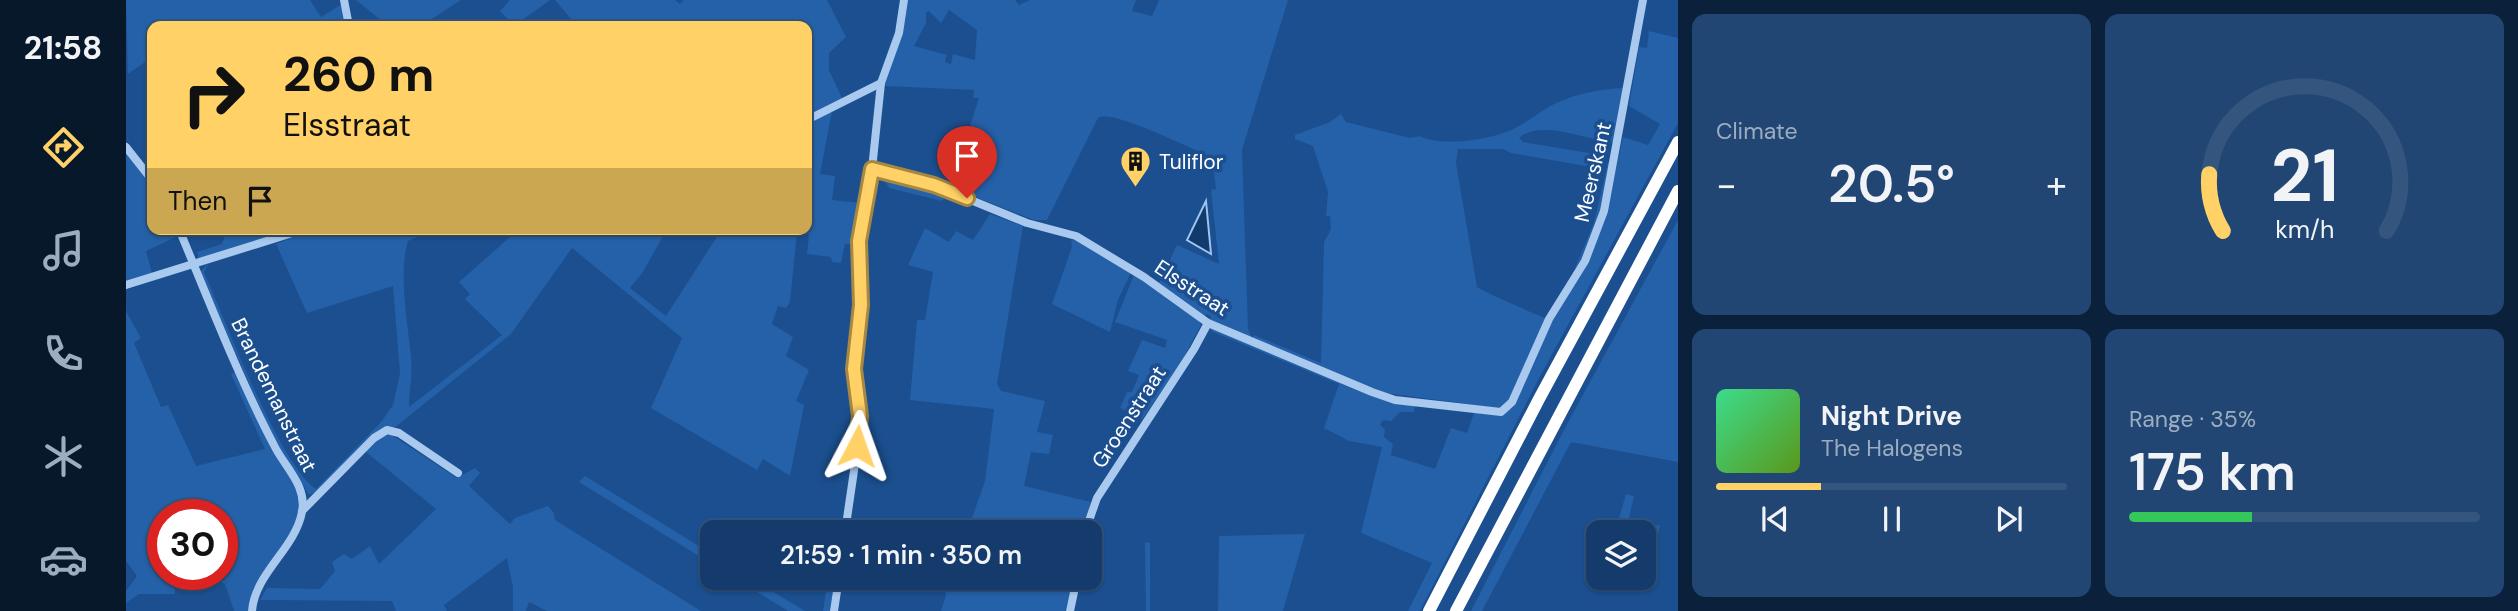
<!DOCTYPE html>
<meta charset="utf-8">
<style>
:root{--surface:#143b6b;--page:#214673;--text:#f1f3f6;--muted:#9dadc1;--line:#33557e;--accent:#ffd166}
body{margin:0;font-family:"DM Sans",sans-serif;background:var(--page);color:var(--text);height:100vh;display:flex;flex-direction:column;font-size:26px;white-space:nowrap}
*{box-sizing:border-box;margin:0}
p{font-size:23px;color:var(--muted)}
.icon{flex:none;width:38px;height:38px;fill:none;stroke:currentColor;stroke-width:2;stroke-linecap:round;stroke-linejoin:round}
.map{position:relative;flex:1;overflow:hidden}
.details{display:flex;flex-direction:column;gap:14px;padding:14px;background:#0b203b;width:840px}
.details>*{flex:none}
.banner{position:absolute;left:21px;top:21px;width:665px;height:214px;border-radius:14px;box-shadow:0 2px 5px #0004,0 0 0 2px var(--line);background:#ffd166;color:#111;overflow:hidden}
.fabs{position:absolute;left:1460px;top:520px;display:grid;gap:14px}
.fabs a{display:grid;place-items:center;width:70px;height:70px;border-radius:14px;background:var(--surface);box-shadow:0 2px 5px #0004,0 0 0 2px var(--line);font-size:35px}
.speed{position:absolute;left:21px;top:499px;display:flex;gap:14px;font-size:35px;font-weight:700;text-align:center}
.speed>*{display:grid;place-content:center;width:91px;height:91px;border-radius:50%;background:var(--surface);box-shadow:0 2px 5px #0004,0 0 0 2px var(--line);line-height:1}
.speed .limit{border:10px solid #d22;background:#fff;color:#111}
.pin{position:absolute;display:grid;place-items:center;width:60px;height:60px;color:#fff;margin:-72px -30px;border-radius:50% 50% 50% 0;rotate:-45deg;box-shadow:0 0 7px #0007}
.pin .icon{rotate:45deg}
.me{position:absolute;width:77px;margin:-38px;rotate:4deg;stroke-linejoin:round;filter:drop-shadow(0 0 5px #0008)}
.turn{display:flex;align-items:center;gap:24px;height:147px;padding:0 21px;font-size:32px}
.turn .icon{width:91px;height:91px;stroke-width:2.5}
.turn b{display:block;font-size:49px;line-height:60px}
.then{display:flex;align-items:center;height:66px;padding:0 21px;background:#0003;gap:14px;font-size:26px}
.big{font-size:52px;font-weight:600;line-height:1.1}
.details .tile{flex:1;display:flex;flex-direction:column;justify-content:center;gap:10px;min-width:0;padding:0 24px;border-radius:14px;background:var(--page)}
.details .dial{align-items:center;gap:0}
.dial svg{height:182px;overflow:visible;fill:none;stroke:var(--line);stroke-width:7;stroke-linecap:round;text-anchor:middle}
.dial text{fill:var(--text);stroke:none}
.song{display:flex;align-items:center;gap:21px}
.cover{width:84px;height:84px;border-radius:10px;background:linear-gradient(135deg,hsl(150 70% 55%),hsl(90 70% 35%))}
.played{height:7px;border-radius:4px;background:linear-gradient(90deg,var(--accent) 30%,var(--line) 30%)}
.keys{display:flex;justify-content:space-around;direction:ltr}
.heat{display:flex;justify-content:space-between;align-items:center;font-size:38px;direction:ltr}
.charge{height:10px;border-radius:5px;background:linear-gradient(90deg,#34c759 35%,var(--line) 0)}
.details .tiles{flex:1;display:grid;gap:14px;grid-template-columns:repeat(2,1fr)}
.trip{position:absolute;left:574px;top:520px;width:402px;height:70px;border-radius:14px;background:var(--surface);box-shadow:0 2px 5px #0004,0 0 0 2px var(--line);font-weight:600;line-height:70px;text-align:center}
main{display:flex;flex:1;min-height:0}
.tab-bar{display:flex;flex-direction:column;width:126px;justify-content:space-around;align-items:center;background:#08182b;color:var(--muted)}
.tab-bar .icon{width:49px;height:49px}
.tab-bar .selected{color:var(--accent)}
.tab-bar b{font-size:32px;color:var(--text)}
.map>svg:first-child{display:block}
</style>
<main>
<nav class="tab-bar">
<b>21:58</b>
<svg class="icon selected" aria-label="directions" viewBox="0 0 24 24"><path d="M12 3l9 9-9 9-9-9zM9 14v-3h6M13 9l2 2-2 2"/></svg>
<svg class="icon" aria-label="music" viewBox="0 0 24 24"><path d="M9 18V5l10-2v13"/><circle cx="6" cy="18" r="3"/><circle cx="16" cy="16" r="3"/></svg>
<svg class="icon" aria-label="phone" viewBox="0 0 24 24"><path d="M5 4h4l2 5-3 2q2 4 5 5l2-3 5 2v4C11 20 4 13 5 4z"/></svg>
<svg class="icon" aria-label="climate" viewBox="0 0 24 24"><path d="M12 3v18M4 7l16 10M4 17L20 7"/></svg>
<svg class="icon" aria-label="car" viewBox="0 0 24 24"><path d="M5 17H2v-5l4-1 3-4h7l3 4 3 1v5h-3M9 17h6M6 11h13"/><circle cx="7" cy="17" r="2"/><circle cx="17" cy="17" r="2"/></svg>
</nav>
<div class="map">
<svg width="1552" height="611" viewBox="0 0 1552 611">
<rect width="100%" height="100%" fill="#1b4f8f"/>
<g fill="#2461a8" fill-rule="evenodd">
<path d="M 0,0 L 184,0 L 195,17 L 216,4 L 220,26 L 26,26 L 26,57 L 2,74 Z"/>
<path d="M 230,0 L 335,0 L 295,26 L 262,26 Z"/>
<path d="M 384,0 L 424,0 L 388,26 L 374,11 Z"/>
<path d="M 429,0 L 549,0 L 554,4 L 558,0 L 701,0 L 720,37 L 703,53 L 703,70 L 716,98 L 681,116 L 681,26 L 451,26 Z"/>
<path d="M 782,0 L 889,0 L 893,5 L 904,0 L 1010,0 L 1006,11 L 1026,16 L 1033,0 L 1162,0 L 1116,150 L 1122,329 L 1126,338 L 1128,335 L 1195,363 L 1198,242 L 1205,229 L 1204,216 L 1200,216 L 1202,192 L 1187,146 L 1169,139 L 1169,135 L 1204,122 L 1215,114 L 1220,122 L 1284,138 L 1294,136 C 1316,148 1372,139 1393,126 C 1409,117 1422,105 1440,99 C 1459,92 1477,89 1497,88 L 1514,8 L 1490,143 C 1464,141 1414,118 1393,138 L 1397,142 L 1463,153 L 1466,162 L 1460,166 L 1385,153 L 1377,149 L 1332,149 L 1330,163 L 1351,287 C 1373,299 1398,309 1421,319 L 1383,402 L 1372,408 L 1259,393 L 1084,321 L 1085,316 L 1080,314 L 1079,316 L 1033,283 L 1051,245 L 1093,264 L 1085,190 L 1090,189 L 1086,157 C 1067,150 985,108 972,118 L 921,220 L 908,220 L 824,187 L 853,98 L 847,98 L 848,90 L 758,86 L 773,43 ZM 823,10 L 851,30 L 849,60 L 827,54 L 825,64 L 819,62 L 821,55 L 788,46 L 800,23 L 800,12 L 803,11 L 815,23 Z"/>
<path d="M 1523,31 L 1552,38 L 1552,123 L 1412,380 L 1294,611 L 1282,611 L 1306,563 L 1235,533 L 1256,447 L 1223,441 L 1198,428 L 1213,384 L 1085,331 L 1086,327 L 1289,406 L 1288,412 L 1274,412 L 1265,421 L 1257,420 L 1254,425 L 1259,429 L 1258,437 L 1267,444 L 1265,455 L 1309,469 L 1325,428 L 1341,433 L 1348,413 L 1377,413 L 1386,408 L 1413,345 L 1479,220 L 1497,137 L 1522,145 L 1534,124 L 1503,106 L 1513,47 L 1521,48 Z"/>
<path d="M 706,111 L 694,174 L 709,176 L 706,200 L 735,203 L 728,244 L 719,244 L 715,263 L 706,262 L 705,257 L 681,254 L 683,235 L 671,233 L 664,302 L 660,308 L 652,306 L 646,324 L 667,337 L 660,356 L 683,370 L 670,401 L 678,405 L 664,476 L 637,459 L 631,470 L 525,408 L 556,338 L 446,248 L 385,334 L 268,428 L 255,429 L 200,487 L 183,495 L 146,435 L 74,272 L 84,262 L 78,272 C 98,317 154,466 190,489 L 255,422 L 267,405 L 274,373 L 267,286 L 181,313 L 150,244 L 188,229 L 286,229 L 291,237 L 282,241 C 272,273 282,324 285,357 C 287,374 283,391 283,407 L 376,335 L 339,299 L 344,294 L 333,282 L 384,237 L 380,229 L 541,229 L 517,272 L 504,288 L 540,316 L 592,235 L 584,229 L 681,229 L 681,123 Z"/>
<path d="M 0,152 L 26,186 L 26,229 L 50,229 L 52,236 L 20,251 L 26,273 L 0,282 Z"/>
<path d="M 1482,163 L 1487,163 L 1476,210 L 1452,269 L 1449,268 L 1468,223 Z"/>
<path d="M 756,176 L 760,176 L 822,193 L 816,201 L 763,188 Z"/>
<path d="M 864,214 L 897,226 L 871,384 L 875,391 L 919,401 L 911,432 L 927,435 L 923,454 L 905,452 L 898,486 L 965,502 L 955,532 L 841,532 L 859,481 L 868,409 L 784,400 L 791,320 L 799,320 L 807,272 L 782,265 L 799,228 L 823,242 L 830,231 L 847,240 Z"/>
<path d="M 1552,220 L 1552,462 L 1445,442 L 1356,611 L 1345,611 L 1440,426 Z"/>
<path d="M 101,229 L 170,229 L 73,259 L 71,252 L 96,244 Z"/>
<path d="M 948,240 L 1005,272 L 992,300 L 984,332 L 926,304 L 946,247 L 945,241 Z"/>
<path d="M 1008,275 L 1073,321 L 1075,325 L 1053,366 L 1016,419 L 994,408 L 1001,392 L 1006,392 L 1013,375 L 1002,371 L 1016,340 L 1039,348 L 1041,340 L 989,322 Z"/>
<path d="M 0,311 L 15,338 L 8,343 L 35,407 L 42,405 L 70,466 L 139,449 L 105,374 L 111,371 L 145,448 L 171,488 L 173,499 L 172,514 L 163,536 L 128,588 L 122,611 L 108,611 L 99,584 L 86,578 L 74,579 L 73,574 L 96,574 L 96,514 L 37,514 L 37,549 L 31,553 L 37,560 L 37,574 L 48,574 L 49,594 L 13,594 L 0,603 L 0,591 L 11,576 L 0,561 Z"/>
<path d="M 264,434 L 331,478 L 349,468 L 354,473 L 343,486 L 384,524 L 389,518 L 422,506 L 428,513 L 429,520 L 575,611 L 421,611 L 403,602 L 400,611 L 387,611 L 387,587 L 381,558 L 318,605 L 321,611 L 270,611 L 266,601 L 134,600 L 141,588 L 194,589 L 209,571 L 206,562 L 218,554 L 226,559 L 244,546 L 253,564 L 310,509 L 240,452 L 252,439 Z"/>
<path d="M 459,476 L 586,554 L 586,564 L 453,482 Z"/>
<path d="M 1500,494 L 1508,496 L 1503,518 L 1534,526 L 1532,534 L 1503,527 L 1489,532 Z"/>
<path d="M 1179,534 L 1157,611 L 1092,611 L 1093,536 Z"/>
<path d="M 1019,542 L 1024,543 L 1024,611 L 1020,611 Z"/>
<path d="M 608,578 L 624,578 L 679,611 L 662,611 Z"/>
<path d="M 702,578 L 709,578 L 704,611 L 697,611 Z"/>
<path d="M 785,578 L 948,578 L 939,611 L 815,611 L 820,595 L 818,584 L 795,582 Z"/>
</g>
<path fill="#123a6d" stroke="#9cc4f0" stroke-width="2" d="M 1080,201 L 1085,254 L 1061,240 Z"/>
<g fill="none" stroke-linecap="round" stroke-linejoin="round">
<g stroke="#a9c9ee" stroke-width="8">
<path d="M 218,0 L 223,26"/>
<path d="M 681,120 L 755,83 L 773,33 L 778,0"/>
<path d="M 0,147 L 26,180"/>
<path d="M 746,169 L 808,185 L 901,223 L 950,236 L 1018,277 L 1082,323 L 1246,392 L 1269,400 L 1375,412 L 1386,402 L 1423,319 L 1459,261 L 1478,211 L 1517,0"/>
<path d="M 53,229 C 83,301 114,381 150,449 C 161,469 181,487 176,512 C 169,549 129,573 126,611"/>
<path d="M 0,285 L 179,229"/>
<path d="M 176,511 L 248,438 L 261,430 L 273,433 L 332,473"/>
<path d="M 719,532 L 734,430 L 728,369 L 735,305 L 733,241 L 746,169 L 755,83"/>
<path d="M 959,532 L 971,498 L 1068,349 L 1082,323"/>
<path d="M 708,611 L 713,578"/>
<path d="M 944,611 L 951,578"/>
</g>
<g stroke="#fff" stroke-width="12">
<path d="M 1303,611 L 1413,399 L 1552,142"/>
<path d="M 1330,611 L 1552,191"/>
</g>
</g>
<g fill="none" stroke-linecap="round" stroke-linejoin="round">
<defs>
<path id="route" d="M 731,446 L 734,416 L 728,369 L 735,305 L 733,241 L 746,169 L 808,185 L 841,198"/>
</defs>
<use href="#route" stroke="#a68842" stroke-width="18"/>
<use href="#route" stroke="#ffd166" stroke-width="12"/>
</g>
<defs>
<symbol id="building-pin" viewBox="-11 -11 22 30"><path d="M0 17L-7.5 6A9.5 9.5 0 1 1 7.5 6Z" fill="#ffd166" stroke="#1b4f8f"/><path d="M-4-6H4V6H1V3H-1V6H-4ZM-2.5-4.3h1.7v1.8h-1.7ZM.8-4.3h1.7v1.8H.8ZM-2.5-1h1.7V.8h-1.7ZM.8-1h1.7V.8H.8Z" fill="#111"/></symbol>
</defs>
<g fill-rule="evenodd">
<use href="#building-pin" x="992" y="144" width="35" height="47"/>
</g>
<g text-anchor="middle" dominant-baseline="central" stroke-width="7" stroke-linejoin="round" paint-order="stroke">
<g font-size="21" fill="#fff" stroke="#1b4f8f" text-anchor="start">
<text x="1033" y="162">Tuliflor</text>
</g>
<g font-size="21" fill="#fff" stroke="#1b4f8f">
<text transform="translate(1467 172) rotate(-77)">Meerskant</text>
<text transform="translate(1066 288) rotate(33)">Elsstraat</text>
<text transform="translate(148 395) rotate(64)">Brandemanstraat</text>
<text transform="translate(1003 417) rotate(-57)">Groenstraat</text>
</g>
</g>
</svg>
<div class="fabs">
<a><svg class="icon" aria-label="layers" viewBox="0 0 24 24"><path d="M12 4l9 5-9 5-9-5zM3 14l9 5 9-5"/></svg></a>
</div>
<div class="speed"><div class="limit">30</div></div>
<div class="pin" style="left:841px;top:198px;background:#d93025"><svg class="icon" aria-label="arrive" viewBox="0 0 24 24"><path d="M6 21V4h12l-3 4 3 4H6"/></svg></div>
<svg class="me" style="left:731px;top:446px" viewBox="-20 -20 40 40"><path d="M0-17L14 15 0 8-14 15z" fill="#ffd166" stroke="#fff" stroke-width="4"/></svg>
<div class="trip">21:59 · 1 min · 350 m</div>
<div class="banner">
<div class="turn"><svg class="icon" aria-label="right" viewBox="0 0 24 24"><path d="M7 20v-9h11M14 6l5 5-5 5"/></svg><div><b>260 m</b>Elsstraat</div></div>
<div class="then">Then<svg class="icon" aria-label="arrive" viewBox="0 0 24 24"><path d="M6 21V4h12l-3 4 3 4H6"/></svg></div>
</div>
</div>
<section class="details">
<div class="tiles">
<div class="tile"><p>Climate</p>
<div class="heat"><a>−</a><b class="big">20.5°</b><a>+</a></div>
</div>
<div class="tile dial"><svg viewBox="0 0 100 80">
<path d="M14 69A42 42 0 1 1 86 69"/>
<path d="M14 69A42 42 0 0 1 8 44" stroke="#ffd166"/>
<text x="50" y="56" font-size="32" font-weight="700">21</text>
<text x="50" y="72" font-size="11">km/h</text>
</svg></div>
<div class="tile">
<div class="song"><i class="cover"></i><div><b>Night Drive</b><p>The Halogens</p></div></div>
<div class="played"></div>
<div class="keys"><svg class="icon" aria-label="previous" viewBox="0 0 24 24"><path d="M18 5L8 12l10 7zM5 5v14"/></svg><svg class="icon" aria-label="pause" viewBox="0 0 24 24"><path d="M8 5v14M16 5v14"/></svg><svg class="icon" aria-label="next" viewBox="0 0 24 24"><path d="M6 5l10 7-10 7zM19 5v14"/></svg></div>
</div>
<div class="tile"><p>Range · 35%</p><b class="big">175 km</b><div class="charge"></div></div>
</div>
</section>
</main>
